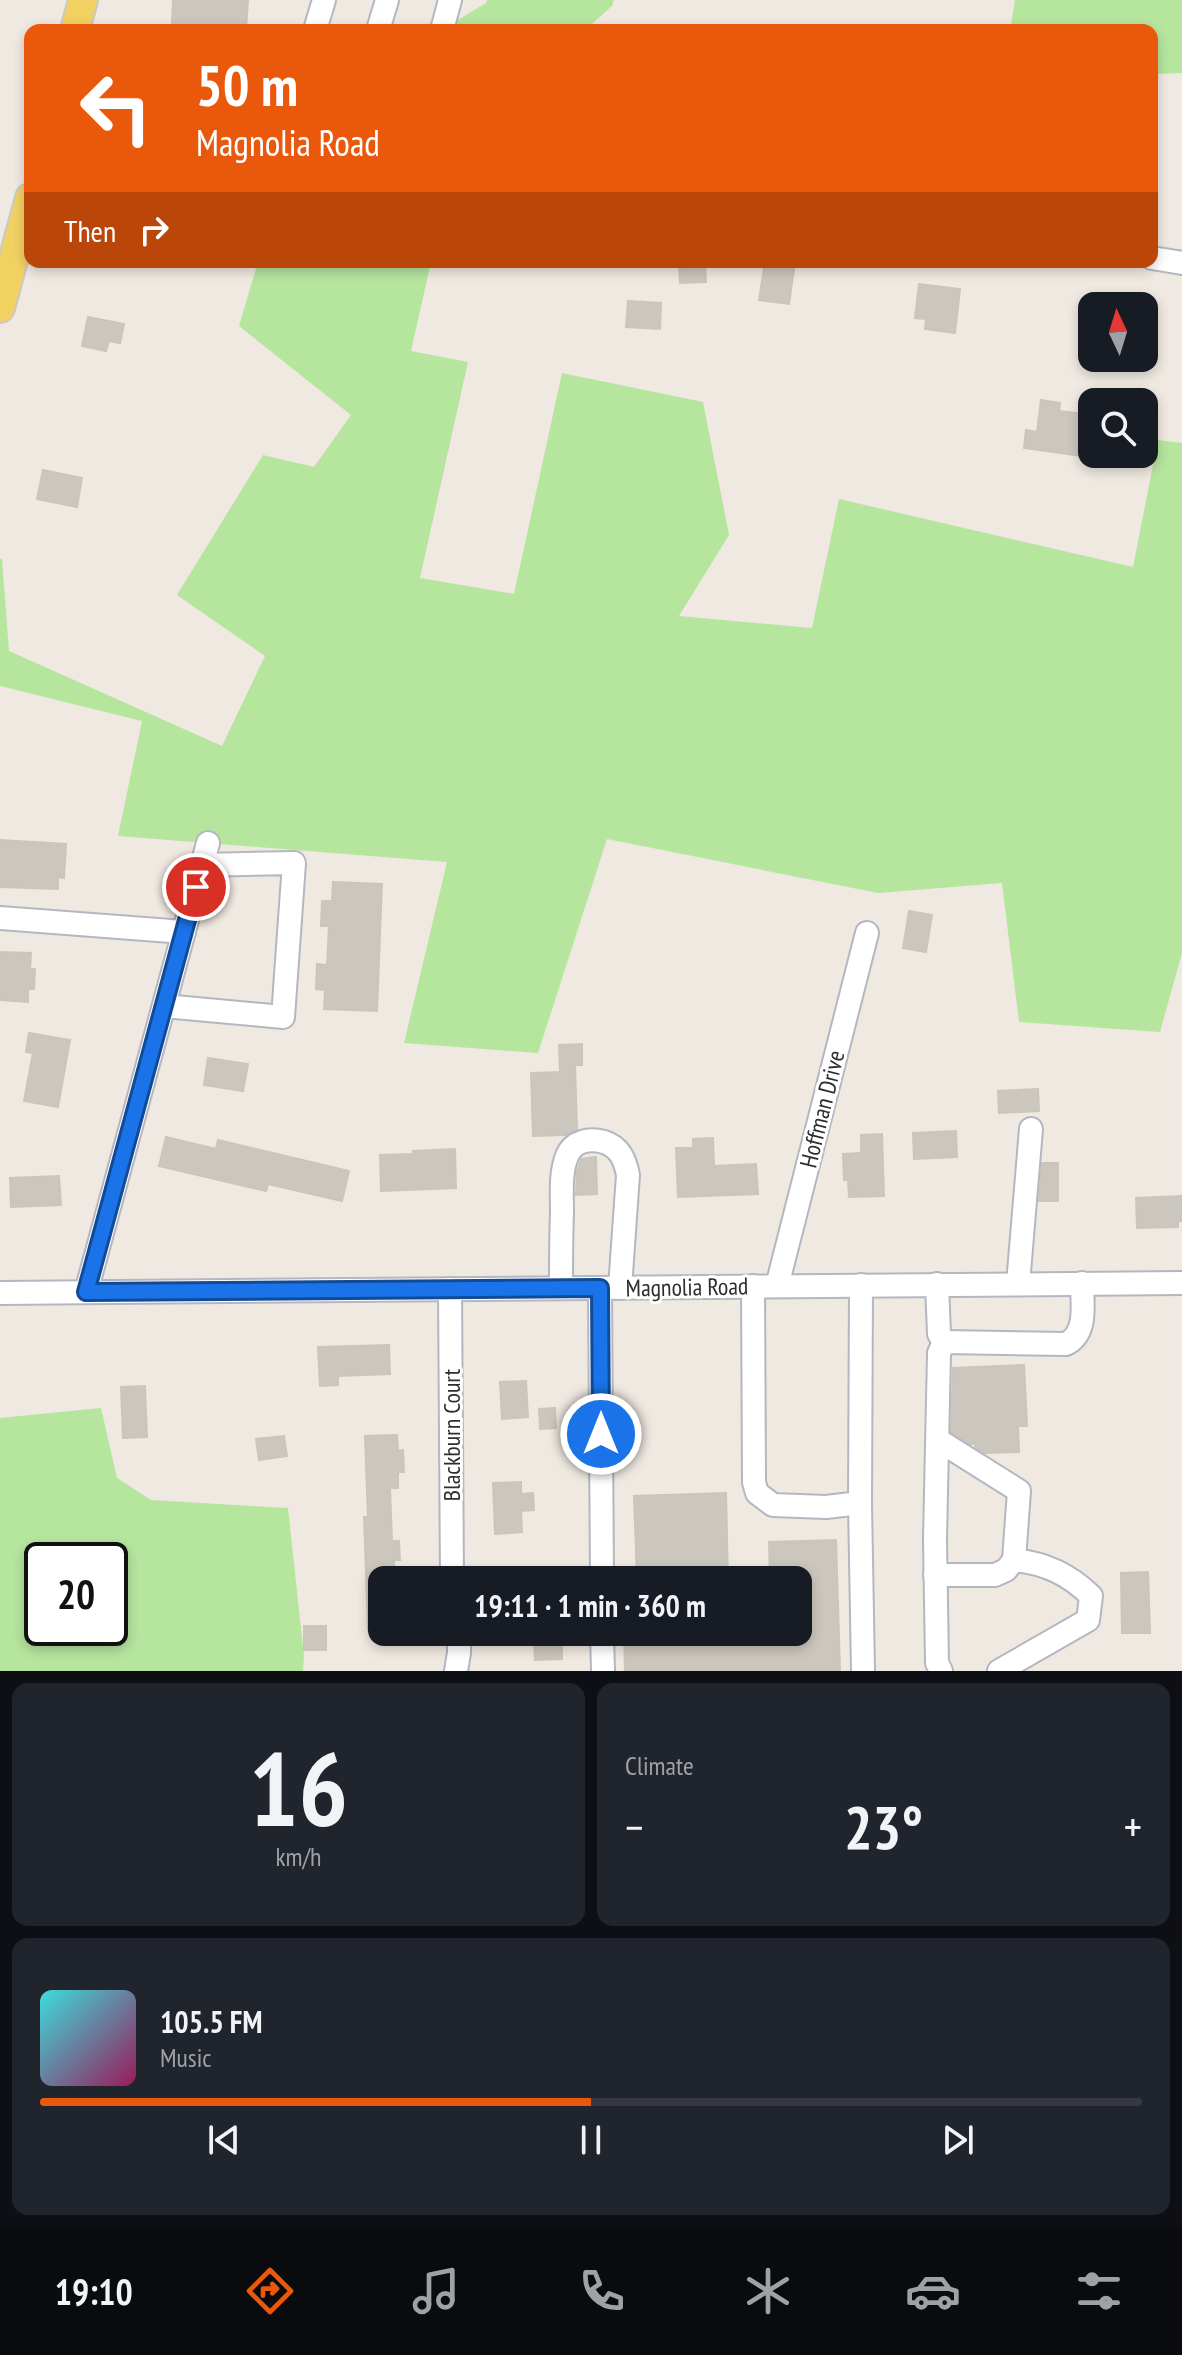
<!DOCTYPE html>
<meta charset="utf-8">
<style>
:root{--surface:#171b24;--page:#20242c;--text:#f1f3f6;--muted:#9ea1a6;--line:#363941;--accent:#ea580c}
body{margin:0;font-family:"PT Sans Narrow",sans-serif;background:var(--page);color:var(--text);height:100vh;display:flex;flex-direction:column;font-size:30px;white-space:nowrap}
*{box-sizing:border-box;margin:0}
p{font-size:26px;color:var(--muted)}
.icon{flex:none;width:44px;height:44px;fill:none;stroke:currentColor;stroke-width:2;stroke-linecap:round;stroke-linejoin:round}
.map{position:relative;height:1671px;overflow:hidden}
.panel{display:flex;flex-direction:column;gap:12px;padding:12px;background:#0d0f14;flex:1}
.panel>*{flex:none}
.guide{position:absolute;left:24px;top:24px;width:1134px;height:244px;border-radius:16px;box-shadow:0 4px 12px #0003;background:#ea580c;color:#fff;overflow:hidden}
.needle{width:52px;rotate:356deg}
.tools{position:absolute;left:1078px;top:292px;display:grid;gap:16px}
.tools a{display:grid;place-items:center;width:80px;height:80px;border-radius:16px;background:var(--surface);box-shadow:0 4px 12px #0003;font-size:40px}
.speed{position:absolute;left:24px;top:1542px;display:flex;gap:16px;font-size:40px;font-weight:700;text-align:center}
.speed>*{display:grid;place-content:center;width:104px;height:104px;border-radius:50%;background:var(--surface);box-shadow:0 4px 12px #0003;line-height:1}
.speed .limit{border:4px solid #111;border-radius:12px;background:#fff;color:#111}
.pin{position:absolute;display:grid;place-items:center;width:68px;height:68px;color:#fff;margin:-34px;border:4px solid #fff;border-radius:50%;box-shadow:0 2px 8px #0007}
.me{position:absolute;width:88px;margin:-44px;rotate:0deg;stroke-linejoin:round;filter:drop-shadow(0 0 6px #0008)}
.turn{display:flex;align-items:center;gap:28px;height:168px;padding:0 40px;font-size:36px}
.turn .icon{width:104px;height:104px;stroke-width:2.5}
.turn b{display:block;font-size:56px;line-height:68px}
.then{display:flex;align-items:center;height:76px;padding:0 40px;background:#0003;gap:16px;font-size:30px}
.big{font-size:60px;font-weight:800;line-height:1.1}
.panel .widget{flex:1;display:flex;flex-direction:column;justify-content:center;gap:12px;min-width:0;padding:0 28px;border-radius:16px;background:var(--page)}
.panel .dial{align-items:center;gap:0}
.dial b{font-size:104px;line-height:1}
.song{display:flex;align-items:center;gap:24px}
.cover{width:96px;height:96px;border-radius:12px;background:linear-gradient(135deg,hsl(180 70% 55%),hsl(330 70% 35%))}
.played{height:8px;border-radius:4px;background:linear-gradient(90deg,var(--accent) 50%,var(--line) 50%)}
.keys{display:flex;justify-content:space-around;direction:ltr}
.heat{display:flex;justify-content:space-between;align-items:center;font-size:44px;direction:ltr}
.panel .tiles{flex:1;display:grid;gap:12px;grid-template-columns:1fr 1fr}
.widget:last-child{grid-column:span 2}
.trip{position:absolute;left:368px;top:1566px;width:444px;height:80px;border-radius:16px;background:var(--surface);box-shadow:0 4px 12px #0003;font-weight:800;line-height:80px;text-align:center}
.tabs{display:flex;height:128px;justify-content:space-around;align-items:center;background:#090b0e;color:var(--muted)}
.tabs .icon{width:56px;height:56px}
.tabs .current{color:var(--accent)}
.tabs b{font-size:36px;color:var(--text)}
.map>svg:first-child{display:block}
</style>
<div class="map">
<svg width="1182" height="1671" viewBox="0 0 1182 1671">
<rect width="100%" height="100%" fill="#efe9e1"/>
<g fill="#b6e59e" fill-rule="evenodd">
<path d="M 487,0 L 614,0 L 612,6 L 585,30 L 441,30 L 486,3 Z"/>
<path d="M 1015,0 L 1182,0 L 1182,73 L 1152,74 L 1152,30 L 1010,30 Z"/>
<path d="M 258,262 L 431,262 L 411,351 L 468,362 L 420,578 L 514,594 L 562,373 L 703,402 L 729,535 L 679,616 L 812,628 L 839,499 L 1133,567 L 1158,440 L 1182,443 L 1182,953 L 1160,1032 L 1019,1022 L 1002,883 L 878,893 L 607,839 L 538,1053 L 404,1043 L 447,862 L 118,836 L 142,721 L 0,686 L 0,559 L 2,559 L 9,651 L 222,746 L 265,656 L 177,595 L 263,455 L 314,467 L 351,415 L 239,326 Z"/>
<path d="M 101,1408 L 117,1478 L 151,1500 L 288,1508 L 304,1656 L 303,1671 L 0,1671 L 0,1418 ZM 110,1560 L 110,1628 L 42,1628 L 42,1560 Z"/>
</g>
<g fill="#cbc7bf" stroke="#cbc5ba" stroke-width="2">
<path d="M 173,0 L 248,0 L 246,30 L 221,30 L 221,24 L 172,23 Z"/>
<path d="M 679,262 L 705,262 L 706,282 L 680,283 Z"/>
<path d="M 765,262 L 795,262 L 789,304 L 759,300 Z"/>
<path d="M 919,284 L 960,289 L 955,333 L 925,329 L 926,319 L 915,318 Z"/>
<path d="M 628,301 L 661,303 L 660,329 L 626,327 Z"/>
<path d="M 88,317 L 124,324 L 120,343 L 109,341 L 106,351 L 82,346 Z"/>
<path d="M 1041,400 L 1060,403 L 1059,411 L 1092,415 L 1092,442 L 1084,441 L 1082,456 L 1024,448 L 1026,430 L 1037,432 Z"/>
<path d="M 43,470 L 82,478 L 77,507 L 37,499 Z"/>
<path d="M 0,840 L 66,844 L 64,878 L 58,877 L 58,889 L 0,887 Z"/>
<path d="M 333,882 L 382,884 L 377,1011 L 324,1009 L 325,990 L 316,989 L 317,964 L 327,965 L 329,926 L 321,926 L 322,901 L 332,901 Z"/>
<path d="M 909,911 L 932,915 L 926,952 L 903,948 Z"/>
<path d="M 0,952 L 31,953 L 30,969 L 35,969 L 34,989 L 28,989 L 28,1002 L 0,1000 Z"/>
<path d="M 29,1033 L 70,1040 L 58,1107 L 24,1101 L 33,1053 L 26,1052 Z"/>
<path d="M 582,1044 L 582,1065 L 575,1065 L 577,1129 L 566,1135 L 533,1136 L 531,1073 L 560,1072 L 559,1045 Z"/>
<path d="M 208,1058 L 248,1064 L 243,1091 L 204,1085 Z"/>
<path d="M 1038,1089 L 1039,1111 L 999,1113 L 998,1091 Z"/>
<path d="M 956,1131 L 957,1157 L 914,1159 L 913,1133 Z"/>
<path d="M 882,1134 L 884,1196 L 849,1197 L 848,1180 L 844,1180 L 843,1154 L 861,1153 L 861,1135 Z"/>
<path d="M 166,1137 L 216,1149 L 218,1140 L 349,1171 L 342,1201 L 268,1184 L 266,1191 L 159,1166 Z"/>
<path d="M 713,1138 L 714,1166 L 756,1164 L 758,1194 L 678,1197 L 676,1148 L 693,1148 L 693,1139 Z"/>
<path d="M 455,1149 L 456,1188 L 381,1191 L 380,1155 L 414,1154 L 413,1151 Z"/>
<path d="M 596,1157 L 597,1194 L 576,1195 L 577,1172 L 581,1159 Z"/>
<path d="M 1042,1163 L 1058,1163 L 1058,1201 L 1039,1201 Z"/>
<path d="M 59,1176 L 61,1205 L 11,1207 L 10,1178 Z"/>
<path d="M 1182,1196 L 1182,1221 L 1178,1221 L 1178,1227 L 1137,1228 L 1136,1198 Z"/>
<path d="M 389,1345 L 390,1374 L 338,1376 L 338,1385 L 320,1386 L 318,1347 Z"/>
<path d="M 1024,1365 L 1027,1426 L 1018,1426 L 1019,1452 L 985,1453 L 975,1447 L 975,1444 L 970,1444 L 951,1432 L 953,1368 Z"/>
<path d="M 526,1381 L 528,1417 L 502,1419 L 500,1382 Z"/>
<path d="M 145,1386 L 147,1437 L 123,1438 L 121,1387 Z"/>
<path d="M 555,1408 L 556,1428 L 540,1429 L 539,1409 Z"/>
<path d="M 397,1435 L 398,1451 L 403,1450 L 404,1472 L 398,1472 L 398,1488 L 390,1488 L 392,1541 L 399,1541 L 400,1560 L 394,1560 L 394,1572 L 382,1573 L 382,1630 L 368,1630 L 364,1517 L 368,1517 L 365,1436 Z"/>
<path d="M 284,1436 L 287,1456 L 259,1460 L 256,1439 Z"/>
<path d="M 521,1482 L 521,1494 L 533,1493 L 534,1510 L 521,1511 L 522,1532 L 495,1534 L 493,1483 Z"/>
<path d="M 726,1493 L 728,1580 L 637,1580 L 634,1496 Z"/>
<path d="M 836,1540 L 840,1671 L 625,1671 L 624,1632 L 798,1632 L 798,1580 L 770,1580 L 769,1542 Z"/>
<path d="M 1148,1572 L 1150,1633 L 1122,1633 L 1121,1573 Z"/>
<rect x="304" y="1626" width="22" height="24"/>
<path d="M 562,1636 L 562,1659 L 535,1660 L 534,1637 Z"/>
</g>
<g fill="none" stroke-linecap="round" stroke-linejoin="round">
<defs>
<g id="minor">
<path d="M 315,30 L 324,0"/>
<path d="M 378,30 L 387,0"/>
<path d="M 442,30 L 450,0"/>
<path d="M 1152,258 L 1182,263"/>
<path d="M 0,918 L 184,932"/>
<path d="M 164,1006 L 283,1017 L 294,863 L 202,865"/>
<path d="M 937,1284 L 939,1334 L 944,1342 L 939,1353 L 935,1539 L 937,1663 L 941,1671"/>
<path d="M 1018,1284 L 1031,1129"/>
<path d="M 861,1285 L 860,1503 L 863,1671"/>
<path d="M 753,1286 L 754,1482 L 757,1493 L 773,1505 L 826,1507 L 860,1503"/>
<path d="M 777,1286 L 867,933"/>
<path d="M 561,1288 C 561,1263 561,1238 562,1212 C 562,1195 560,1173 567,1156 C 573,1141 589,1138 604,1142 C 620,1147 625,1160 628,1175 L 620,1288"/>
<path d="M 600,1288 L 602,1580"/>
<path d="M 450,1289 L 452,1580"/>
<path d="M 86,1292 L 208,843"/>
<path d="M 0,1293 L 1182,1283"/>
<path d="M 944,1342 L 1066,1344 C 1088,1333 1082,1304 1082,1283"/>
<path d="M 938,1440 L 1019,1491 L 1014,1560 C 1045,1563 1069,1574 1091,1596 L 1088,1620 L 999,1671"/>
<path d="M 935,1575 L 995,1575 L 1006,1570 L 1014,1560"/>
<path d="M 602,1632 L 603,1671"/>
<path d="M 456,1671 L 459,1653 L 459,1632"/>
</g>
<g id="major">
<path d="M 75,30 L 83,0"/>
<path d="M 0,308 L 30,198"/>
</g>
</defs>
<use href="#minor" stroke="#b4b7c1" stroke-width="26"/>
<use href="#major" stroke="#c9c9c9" stroke-width="32"/>
<use href="#minor" stroke="#fff" stroke-width="22"/>
<use href="#major" stroke="#f2d163" stroke-width="28"/>
</g>
<g fill="none" stroke-linecap="round" stroke-linejoin="round">
<defs>
<path id="route" d="M 196,887 L 86,1292 L 600,1288 L 601,1434"/>
</defs>
<use href="#route" stroke="#114b97" stroke-width="20"/>
<use href="#route" stroke="#1a73e8" stroke-width="14"/>
</g>
<g text-anchor="middle" dominant-baseline="central" stroke-width="6" stroke-linejoin="round" paint-order="stroke">
<g font-size="24" fill="#2e2e2e" stroke="#fff">
<text transform="translate(822 1109) rotate(-76)">Hoffman Drive</text>
<text transform="translate(687 1287) rotate(-1)">Magnolia Road</text>
<text transform="translate(451 1435) rotate(-90)">Blackburn Court</text>
</g>
</g>
</svg>
<div class="tools">
<a><svg class="needle" viewBox="-14 -14 28 28"><path d="M0-13l5 13h-10z" fill="#e53935"/><path d="M0 13l5-13h-10z" fill="#9ea1a6"/></svg></a>
<a><svg class="icon" aria-label="search" viewBox="0 0 24 24"><circle cx="10" cy="10" r="6"/><path d="M15 15l6 6"/></svg></a>
</div>
<div class="speed"><div class="limit">20</div></div>
<div class="pin" style="left:196px;top:887px;background:#d93025"><svg class="icon" aria-label="arrive" viewBox="0 0 24 24"><path d="M6 21V4h12l-3 4 3 4H6"/></svg></div>
<svg class="me" style="left:601px;top:1434px" viewBox="-20 -20 40 40"><circle r="17" fill="#1a73e8" stroke="#fff" stroke-width="3"/><path d="M0-11L8 9 0 5-8 9z" fill="#fff"/></svg>
<div class="trip">19:11 · 1 min · 360 m</div>
<div class="guide">
<div class="turn"><svg class="icon" aria-label="left" viewBox="0 0 24 24"><path d="M17 20v-9H6M10 6l-5 5 5 5"/></svg><div><b>50 m</b>Magnolia Road</div></div>
<div class="then">Then<svg class="icon" aria-label="right" viewBox="0 0 24 24"><path d="M7 20v-9h11M14 6l5 5-5 5"/></svg></div>
</div>
</div>
<section class="panel">
<div class="tiles">
<div class="widget dial"><b>16</b><p>km/h</p></div>
<div class="widget"><p>Climate</p>
<div class="heat"><a>−</a><b class="big">23°</b><a>+</a></div>
</div>
<div class="widget">
<div class="song"><i class="cover"></i><div><b>105.5 FM</b><p>Music</p></div></div>
<div class="played"></div>
<div class="keys"><svg class="icon" aria-label="previous" viewBox="0 0 24 24"><path d="M18 5L8 12l10 7zM5 5v14"/></svg><svg class="icon" aria-label="pause" viewBox="0 0 24 24"><path d="M8 5v14M16 5v14"/></svg><svg class="icon" aria-label="next" viewBox="0 0 24 24"><path d="M6 5l10 7-10 7zM19 5v14"/></svg></div>
</div>
</div>
</section>
<nav class="tabs">
<b>19:10</b>
<svg class="icon current" aria-label="directions" viewBox="0 0 24 24"><path d="M12 3l9 9-9 9-9-9zM9 14v-3h6M13 9l2 2-2 2"/></svg>
<svg class="icon" aria-label="music" viewBox="0 0 24 24"><path d="M9 18V5l10-2v13"/><circle cx="6" cy="18" r="3"/><circle cx="16" cy="16" r="3"/></svg>
<svg class="icon" aria-label="phone" viewBox="0 0 24 24"><path d="M5 4h4l2 5-3 2q2 4 5 5l2-3 5 2v4C11 20 4 13 5 4z"/></svg>
<svg class="icon" aria-label="climate" viewBox="0 0 24 24"><path d="M12 3v18M4 7l16 10M4 17L20 7"/></svg>
<svg class="icon" aria-label="car" viewBox="0 0 24 24"><path d="M5 17H2v-5l4-1 3-4h7l3 4 3 1v5h-3M9 17h6M6 11h13"/><circle cx="7" cy="17" r="2"/><circle cx="17" cy="17" r="2"/></svg>
<svg class="icon" aria-label="filters" viewBox="0 0 24 24"><path d="M4 7h16M4 17h16"/><circle cx="9" cy="7" r="2"/><circle cx="15" cy="17" r="2"/></svg>
</nav>
